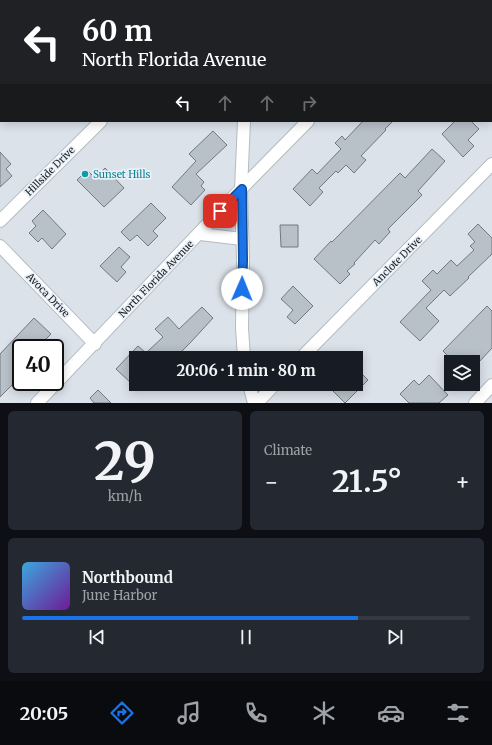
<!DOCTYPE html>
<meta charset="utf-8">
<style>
:root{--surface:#171b24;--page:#242831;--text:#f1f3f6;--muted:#9ea1a6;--line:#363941;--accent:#1a73e8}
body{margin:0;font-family:Merriweather,serif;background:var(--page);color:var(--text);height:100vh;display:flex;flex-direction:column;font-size:15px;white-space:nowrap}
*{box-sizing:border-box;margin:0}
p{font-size:13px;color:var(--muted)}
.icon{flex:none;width:22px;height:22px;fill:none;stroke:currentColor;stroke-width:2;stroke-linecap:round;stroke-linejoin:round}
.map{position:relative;height:403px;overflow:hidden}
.sheet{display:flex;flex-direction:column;gap:8px;padding:8px;background:#0d0f14;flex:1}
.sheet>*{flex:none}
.guide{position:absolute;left:0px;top:0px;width:492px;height:122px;box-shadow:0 2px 10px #0003;background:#202124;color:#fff;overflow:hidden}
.tools{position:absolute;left:444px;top:355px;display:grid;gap:8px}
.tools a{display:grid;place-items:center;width:36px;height:36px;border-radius:0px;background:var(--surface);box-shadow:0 2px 10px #0003;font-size:20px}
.speed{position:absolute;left:12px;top:339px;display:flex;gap:8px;font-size:20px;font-weight:700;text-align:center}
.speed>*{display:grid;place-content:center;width:52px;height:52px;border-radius:50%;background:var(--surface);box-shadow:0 2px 10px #0003;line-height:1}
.speed .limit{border:2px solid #111;border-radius:6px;background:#fff;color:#111}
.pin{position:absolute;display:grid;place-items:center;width:34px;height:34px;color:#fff;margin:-17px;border-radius:8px;box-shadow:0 2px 6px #0006}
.me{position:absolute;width:44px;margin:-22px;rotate:1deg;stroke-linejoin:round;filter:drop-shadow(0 0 3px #0008)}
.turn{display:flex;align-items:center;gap:14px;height:84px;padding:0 16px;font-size:18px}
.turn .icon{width:52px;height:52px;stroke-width:2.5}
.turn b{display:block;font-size:28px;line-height:34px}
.lanes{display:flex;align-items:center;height:38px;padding:0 16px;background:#0003;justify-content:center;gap:20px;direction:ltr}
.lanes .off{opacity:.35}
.big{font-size:30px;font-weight:700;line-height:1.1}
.sheet .card{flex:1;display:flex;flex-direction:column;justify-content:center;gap:6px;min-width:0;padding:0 14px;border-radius:6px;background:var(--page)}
.sheet .dial{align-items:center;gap:0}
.dial b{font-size:52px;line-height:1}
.song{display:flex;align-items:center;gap:12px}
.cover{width:48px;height:48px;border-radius:6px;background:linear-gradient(135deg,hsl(200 70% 55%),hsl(280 70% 35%))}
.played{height:4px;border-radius:2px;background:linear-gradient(90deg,var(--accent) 75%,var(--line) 75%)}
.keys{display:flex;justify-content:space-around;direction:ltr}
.heat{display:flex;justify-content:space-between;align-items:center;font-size:22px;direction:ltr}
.sheet .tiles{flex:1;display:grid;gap:8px;grid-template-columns:1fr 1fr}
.card:last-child{grid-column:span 2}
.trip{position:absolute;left:129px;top:351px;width:234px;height:40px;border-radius:0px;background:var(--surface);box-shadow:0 2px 10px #0003;font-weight:700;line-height:40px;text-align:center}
.menu{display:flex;height:64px;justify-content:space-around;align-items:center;background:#090b0e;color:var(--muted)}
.menu .icon{width:28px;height:28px}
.menu .on{color:var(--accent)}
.menu b{font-size:18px;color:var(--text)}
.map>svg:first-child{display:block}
</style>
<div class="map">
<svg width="492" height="403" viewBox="0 0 492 403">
<rect width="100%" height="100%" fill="#dbe2ea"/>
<g fill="#b9c1c8" stroke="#727980">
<path d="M 363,121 L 393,121 L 385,129 L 386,130 L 361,156 L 366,160 L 354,173 L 346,165 L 338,173 L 336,171 L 319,188 L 323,192 L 310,206 L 293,189 L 312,169 L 317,174 L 341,149 L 335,143 L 342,136 L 345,140 Z"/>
<path d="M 455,121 L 471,121 L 479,129 L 468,140 L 474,146 L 463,157 L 442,134 Z"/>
<path d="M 213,131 L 227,145 L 196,174 L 204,182 L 201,186 L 205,190 L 191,205 L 172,187 L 196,161 L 189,154 Z"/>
<path d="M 432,149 L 445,161 L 418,191 L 422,195 L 388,229 L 390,232 L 379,244 L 375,240 L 354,263 L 355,264 L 347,271 L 350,274 L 340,284 L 314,259 L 331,241 L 332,242 L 400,173 L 405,178 Z"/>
<path d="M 0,152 L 11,164 L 6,169 L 12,176 L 0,187 Z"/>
<path d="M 105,168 L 124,188 L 104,207 L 77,180 L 87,170 L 95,178 Z"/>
<path d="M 151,203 L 166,218 L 153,231 L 158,236 L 148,246 L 137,235 L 130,241 L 121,232 Z"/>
<path d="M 43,210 L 66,234 L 52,249 L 42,238 L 38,242 L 29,233 L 36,226 L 32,221 Z"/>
<path d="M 478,224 L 492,238 L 492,254 L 468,277 L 469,278 L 450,296 L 444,290 L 426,308 L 439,321 L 420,341 L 400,322 L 431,290 L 422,281 L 433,270 L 437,274 L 451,260 L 457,266 L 474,250 L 470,246 L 475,242 L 468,234 Z"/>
<path d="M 280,225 L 298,225 L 298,247 L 281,247 Z"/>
<path d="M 119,247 L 130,257 L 121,267 L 126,272 L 117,282 L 100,266 Z"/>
<path d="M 293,286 L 313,306 L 295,324 L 287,317 L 293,310 L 281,299 Z"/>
<path d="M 487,306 L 492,311 L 492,348 L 479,362 L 454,362 L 443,351 Z"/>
<path d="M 202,307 L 213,318 L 191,342 L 176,357 L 171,352 L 164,358 L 136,358 L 136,378 L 131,383 L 116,369 L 138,346 L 146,353 L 163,337 L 155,329 L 168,317 L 179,329 Z"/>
<path d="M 34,318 L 51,334 L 44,341 L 51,348 L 21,348 L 21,376 L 0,397 L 0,354 Z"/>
<path d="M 356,368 L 368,380 L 345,403 L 326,384 L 356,384 Z"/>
<path d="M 429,375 L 448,395 L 439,403 L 409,403 L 400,394 L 414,380 L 419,385 Z"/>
<path d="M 98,390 L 111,403 L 94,403 L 90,398 Z"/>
</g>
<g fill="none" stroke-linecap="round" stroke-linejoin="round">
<defs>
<g id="minor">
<path d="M 79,1 L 80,0"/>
<path d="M 247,1 L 247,0"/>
<path d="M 426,1 L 427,0"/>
<path d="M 0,81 L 1,80"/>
<path d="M 244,121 L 241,189 L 243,260 L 242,328 L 244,358"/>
<path d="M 0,221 L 101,121"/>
<path d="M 200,234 L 242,239"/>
<path d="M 0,246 L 95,344"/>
<path d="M 301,358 L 492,164"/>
<path d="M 249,384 L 254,403"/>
<path d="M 37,403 L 241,189 L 308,121"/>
<path d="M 257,403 L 275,384"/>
<path d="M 475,403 L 492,385"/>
</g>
</defs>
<use href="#minor" stroke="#b4bbc3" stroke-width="14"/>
<use href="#minor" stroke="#fff" stroke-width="12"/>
</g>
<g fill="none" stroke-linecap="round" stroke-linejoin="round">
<defs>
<path id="route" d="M 220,211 L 242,189 L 243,260 L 242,289"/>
</defs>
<use href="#route" stroke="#114b97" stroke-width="10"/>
<use href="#route" stroke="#1a73e8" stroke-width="7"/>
</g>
<circle fill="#0f9aa8" stroke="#e8f0f8" stroke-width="1.5" cx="85" cy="174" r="4"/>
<g text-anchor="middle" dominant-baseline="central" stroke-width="3.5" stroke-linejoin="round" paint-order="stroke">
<g font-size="10" fill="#1a1d20" stroke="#e8f0f8">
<text transform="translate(50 171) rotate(-45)">Hillside Drive</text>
<text transform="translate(397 261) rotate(-45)">Anclote Drive</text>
<text transform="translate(156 279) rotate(-46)">North Florida Avenue</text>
<text transform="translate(48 295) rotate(46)">Avoca Drive</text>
</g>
<g font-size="10" fill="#0d838f" stroke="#e8f0f8" text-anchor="start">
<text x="93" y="174">Sunset Hills</text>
</g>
</g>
</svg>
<div class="tools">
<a><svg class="icon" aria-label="layers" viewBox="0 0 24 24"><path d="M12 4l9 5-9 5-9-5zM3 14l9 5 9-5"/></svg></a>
</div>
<div class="speed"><div class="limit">40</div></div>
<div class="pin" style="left:220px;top:211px;background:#d93025"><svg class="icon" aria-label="arrive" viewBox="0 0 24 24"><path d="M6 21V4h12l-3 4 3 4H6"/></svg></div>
<svg class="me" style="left:242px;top:289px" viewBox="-20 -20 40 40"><circle r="19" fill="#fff"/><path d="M0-13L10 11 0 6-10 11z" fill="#1a73e8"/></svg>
<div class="trip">20:06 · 1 min · 80 m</div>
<div class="guide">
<div class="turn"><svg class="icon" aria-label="left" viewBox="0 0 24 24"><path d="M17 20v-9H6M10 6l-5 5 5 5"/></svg><div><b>60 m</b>North Florida Avenue</div></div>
<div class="lanes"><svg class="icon" aria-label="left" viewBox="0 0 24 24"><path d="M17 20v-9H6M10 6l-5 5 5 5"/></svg><svg class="icon off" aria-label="ahead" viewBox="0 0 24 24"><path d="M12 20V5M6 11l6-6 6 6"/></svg><svg class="icon off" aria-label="ahead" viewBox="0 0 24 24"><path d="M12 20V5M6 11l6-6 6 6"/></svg><svg class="icon off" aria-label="right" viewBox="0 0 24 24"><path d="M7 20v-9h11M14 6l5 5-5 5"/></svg></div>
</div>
</div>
<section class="sheet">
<div class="tiles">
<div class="card dial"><b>29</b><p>km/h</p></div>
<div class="card"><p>Climate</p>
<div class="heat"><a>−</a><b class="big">21.5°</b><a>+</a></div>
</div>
<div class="card">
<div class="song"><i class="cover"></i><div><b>Northbound</b><p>June Harbor</p></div></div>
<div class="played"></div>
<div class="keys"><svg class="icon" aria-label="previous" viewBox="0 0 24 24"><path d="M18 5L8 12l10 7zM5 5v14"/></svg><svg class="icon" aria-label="pause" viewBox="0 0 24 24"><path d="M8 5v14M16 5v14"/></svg><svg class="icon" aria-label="next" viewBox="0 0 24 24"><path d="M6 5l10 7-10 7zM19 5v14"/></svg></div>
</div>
</div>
</section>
<nav class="menu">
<b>20:05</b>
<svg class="icon on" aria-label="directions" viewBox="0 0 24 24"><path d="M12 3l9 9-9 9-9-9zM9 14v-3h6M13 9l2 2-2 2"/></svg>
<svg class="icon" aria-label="music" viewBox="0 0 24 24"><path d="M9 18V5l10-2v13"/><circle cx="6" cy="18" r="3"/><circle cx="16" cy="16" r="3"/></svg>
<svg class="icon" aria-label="phone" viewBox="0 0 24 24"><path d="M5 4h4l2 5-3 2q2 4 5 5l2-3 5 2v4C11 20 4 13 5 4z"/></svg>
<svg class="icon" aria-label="climate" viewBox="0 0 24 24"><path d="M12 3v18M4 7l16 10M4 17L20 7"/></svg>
<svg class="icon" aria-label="car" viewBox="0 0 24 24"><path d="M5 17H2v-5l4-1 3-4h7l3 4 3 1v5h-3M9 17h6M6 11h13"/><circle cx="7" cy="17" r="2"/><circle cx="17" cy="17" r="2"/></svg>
<svg class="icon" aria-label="filters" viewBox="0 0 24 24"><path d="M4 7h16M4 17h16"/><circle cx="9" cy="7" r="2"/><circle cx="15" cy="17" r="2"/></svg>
</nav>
